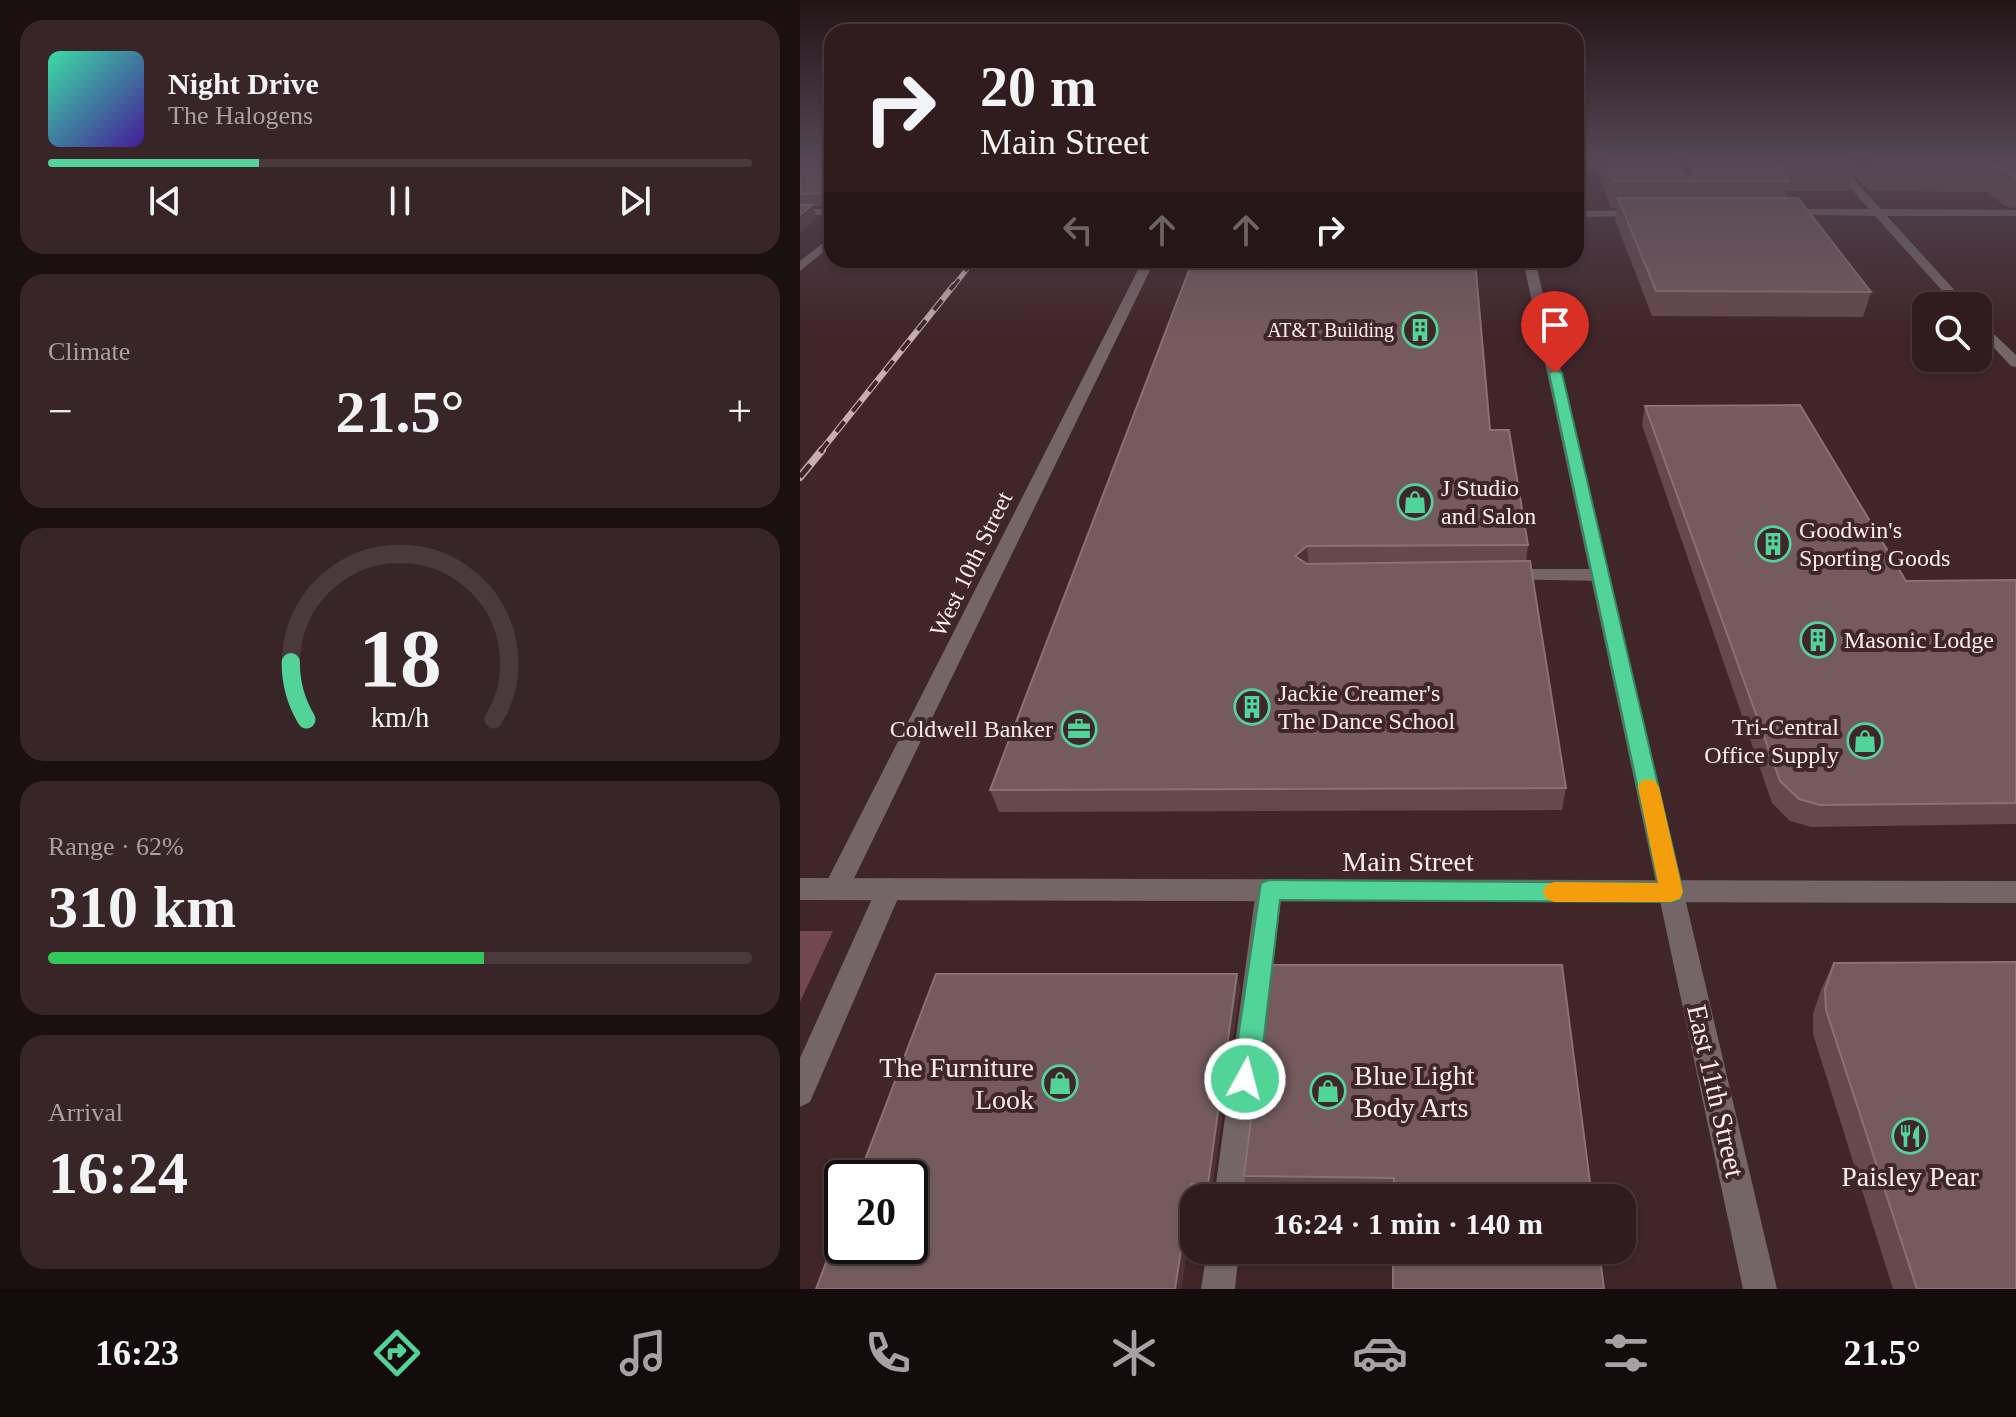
<!DOCTYPE html>
<meta charset="utf-8">
<style>
:root{--surface:#301c1f;--page:#382528;--text:#f1f3f6;--muted:#a8a1a4;--line:#4b3a3d;--accent:#52d397}
body{margin:0;font-family:"Times New Roman",serif;background:var(--page);color:var(--text);height:100vh;display:flex;flex-direction:column;font-size:30px;white-space:nowrap}
*{box-sizing:border-box;margin:0}
p{font-size:26px;color:var(--muted)}
.icon{flex:none;width:44px;height:44px;fill:none;stroke:currentColor;stroke-width:2;stroke-linecap:round;stroke-linejoin:round}
.map{position:relative;flex:1;overflow:hidden}
.sheet{display:flex;flex-direction:column;gap:20px;padding:20px;background:#1a0f11;width:800px}
.sheet>*{flex:none}
.top-card{position:absolute;left:24px;top:24px;width:760px;height:244px;border-radius:24px;box-shadow:0 2px 6px #0004,0 0 0 2px var(--line);background:#301c1f;color:var(--text);overflow:hidden}
.tools{position:absolute;left:1112px;top:292px;display:grid;gap:16px}
.tools a{display:grid;place-items:center;width:80px;height:80px;border-radius:16px;background:var(--surface);box-shadow:0 2px 6px #0004,0 0 0 2px var(--line);font-size:40px}
.speed{position:absolute;left:24px;top:1160px;display:flex;gap:16px;font-size:40px;font-weight:700;text-align:center}
.speed>*{display:grid;place-content:center;width:104px;height:104px;border-radius:50%;background:var(--surface);box-shadow:0 2px 6px #0004,0 0 0 2px var(--line);line-height:1}
.speed .limit{border:4px solid #111;border-radius:12px;background:#fff;color:#111}
.pin{position:absolute;display:grid;place-items:center;width:68px;height:68px;color:#fff;margin:-82px -34px;border-radius:50% 50% 50% 0;rotate:-45deg;box-shadow:0 0 8px #0007}
.pin .icon{rotate:45deg}
.me{position:absolute;width:88px;margin:-44px;rotate:7deg;stroke-linejoin:round;filter:drop-shadow(0 0 6px #0008)}
.turn{display:flex;align-items:center;gap:28px;height:168px;padding:0 24px;font-size:36px}
.turn .icon{width:104px;height:104px;stroke-width:2.5}
.turn b{display:block;font-size:56px;line-height:68px}
.lanes{display:flex;align-items:center;height:76px;padding:0 24px;background:#0003;justify-content:center;gap:40px;direction:ltr}
.lanes .off{opacity:.35}
.big{font-size:60px;font-weight:700;line-height:1.1}
.sheet .widget{flex:1;display:flex;flex-direction:column;justify-content:center;gap:12px;min-width:0;padding:0 28px;border-radius:24px;background:var(--page)}
.sheet .dial{align-items:center;gap:0}
.dial svg{height:208px;overflow:visible;fill:none;stroke:var(--line);stroke-width:7;stroke-linecap:round;text-anchor:middle}
.dial text{fill:var(--text);stroke:none}
.song{display:flex;align-items:center;gap:24px}
.cover{width:96px;height:96px;border-radius:12px;background:linear-gradient(135deg,hsl(160 70% 55%),hsl(260 70% 35%))}
.played{height:8px;border-radius:4px;background:linear-gradient(90deg,var(--accent) 30%,var(--line) 30%)}
.keys{display:flex;justify-content:space-around;direction:ltr}
.heat{display:flex;justify-content:space-between;align-items:center;font-size:44px;direction:ltr}
.charge{height:12px;border-radius:6px;background:linear-gradient(90deg,#34c759 62%,var(--line) 0)}
.trip{position:absolute;left:380px;top:1184px;width:456px;height:80px;border-radius:24px;background:var(--surface);box-shadow:0 2px 6px #0004,0 0 0 2px var(--line);font-weight:700;line-height:80px;text-align:center}
.dock{display:flex;height:128px;justify-content:space-around;align-items:center;background:#130b0c;color:var(--muted)}
.dock .icon{width:56px;height:56px}
.dock .active{color:var(--accent)}
.dock b{font-size:36px;color:var(--text)}
main{display:flex;flex:1;min-height:0}
.map>svg:first-child{display:block}
</style>
<main>
<section class="sheet">
<div class="widget">
<div class="song"><i class="cover"></i><div><b>Night Drive</b><p>The Halogens</p></div></div>
<div class="played"></div>
<div class="keys"><svg class="icon" aria-label="previous" viewBox="0 0 24 24"><path d="M18 5L8 12l10 7zM5 5v14"/></svg><svg class="icon" aria-label="pause" viewBox="0 0 24 24"><path d="M8 5v14M16 5v14"/></svg><svg class="icon" aria-label="next" viewBox="0 0 24 24"><path d="M6 5l10 7-10 7zM19 5v14"/></svg></div>
</div>
<div class="widget"><p>Climate</p>
<div class="heat"><a>−</a><b class="big">21.5°</b><a>+</a></div>
</div>
<div class="widget dial"><svg viewBox="0 0 100 80">
<path d="M14 69A42 42 0 1 1 86 69"/>
<path d="M14 69A42 42 0 0 1 8 47" stroke="#52d397"/>
<text x="50" y="56" font-size="32" font-weight="700">18</text>
<text x="50" y="72" font-size="11">km/h</text>
</svg></div>
<div class="widget"><p>Range · 62%</p><b class="big">310 km</b><div class="charge"></div></div>
<div class="widget"><p>Arrival</p><b class="big">16:24</b></div>
</section>
<div class="map">
<svg width="1216" height="1289" viewBox="0 0 1216 1289">
<rect width="100%" height="100%" fill="#402529"/>
<path fill="#72474e" d="M 0,931 L 33,931 L 0,1002 Z"/>
<g fill="none" stroke-linecap="round" stroke-linejoin="round">
<g fill="#746567" fill-rule="evenodd">
<path d="M 705,569 L 801,569 L 810,575 L 801,581 L 698,579 L 696,575 Z"/>
<path d="M 469,879 L 478,882 L 482,890 L 446,1198 L 414,1198 L 456,890 L 460,882 Z"/>
<path d="M 407,1250 L 439,1250 L 435,1289 L 401,1289 Z"/>
</g>
<g fill="#746567" fill-rule="evenodd">
<path d="M 1023,157 L 1033,157 L 1081,209 L 1216,210 L 1216,216 L 1087,216 L 1169,306 L 1156,306 L 1075,216 L 980,214 L 980,210 L 984,209 L 1069,209 Z"/>
<rect x="0" y="209" width="32" height="6"/>
<path d="M 776,211 L 844,210 L 849,213 L 844,216 L 776,217 Z"/>
<path d="M 32,236 L 32,245 L 0,271 L 0,261 Z"/>
<path d="M 343,260 L 355,260 L 45,897 L 36,900 L 27,897 L 23,889 L 27,881 Z"/>
<path d="M 723,260 L 735,260 L 977,1289 L 943,1289 Z"/>
<path d="M 1178,319 L 1216,355 L 1216,367 L 1211,366 L 1178,331 Z"/>
<path d="M 89,878 L 98,881 L 102,889 L 10,1102 L 0,1107 L 0,1058 L 80,881 Z"/>
</g>
<path fill="#746567" fill-rule="evenodd" d="M 0,878 L 1216,881 L 1216,903 L 0,900 Z"/>
<defs>
<path id="rail-far2" d="M 153,287 L 174,260"/>
<path id="rail-far1" d="M 20,452 L 154,285"/>
<path id="rail" d="M 0,477 L 22,450"/>
</defs>
<use href="#rail-far2" stroke="#c4afb1" stroke-width="5"/>
<use href="#rail-far1" stroke="#c4afb1" stroke-width="6"/>
<use href="#rail" stroke="#c4afb1" stroke-width="8"/>
<use href="#rail-far2" stroke="#402529" stroke-width="3" stroke-dasharray="10" stroke-linecap="butt"/>
<use href="#rail-far1" stroke="#402529" stroke-width="4" stroke-dasharray="13" stroke-linecap="butt"/>
<use href="#rail" stroke="#402529" stroke-width="5" stroke-dasharray="16" stroke-linecap="butt"/>
</g>
<g fill="#64494d">
<path d="M 0,157 L 32,157 L 32,206 L 13,206 L 17,218 L 0,233 Z"/>
<path d="M 776,157 L 1216,157 L 1216,208 L 1206,207 L 1188,192 L 1069,191 L 1054,175 L 1049,191 L 987,191 L 986,198 L 1071,292 L 1063,317 L 852,316 L 815,220 L 817,208 L 811,208 L 797,171 L 776,171 Z"/>
<path d="M 393,260 L 690,430 L 728,545 L 726,561 L 766,788 L 762,810 L 199,812 L 190,790 Z"/>
<path d="M 845,406 L 1106,581 L 1216,580 L 1216,824 L 1011,827 L 990,821 L 972,803 L 842,425 Z"/>
<path d="M 1034,963 L 1216,1289 L 1093,1289 L 1013,1034 L 1013,1014 L 1022,987 Z"/>
<path d="M 762,965 L 594,1197 L 449,1195 L 444,1176 Z"/>
<path d="M 437,974 L 440,987 L 411,1195 L 395,1195 L 381,1289 L 16,1289 Z"/>
</g>
<g fill="#4f3337">
<path d="M 32,189 L 32,206 L 27,193 Z"/>
<path d="M 12,205 L 17,218 L 0,233 L 0,215 Z"/>
<path d="M 507,546 L 509,568 L 495,556 Z"/>
<path d="M 437,974 L 440,987 L 411,1195 L 408,1184 Z"/>
<path d="M 391,1184 L 395,1195 L 381,1289 L 375,1289 Z"/>
</g>
<g fill="#755b5e" stroke="#8a7175" stroke-width="2">
<path d="M 0,157 L 32,157 L 32,189 L 27,193 L 0,194 Z"/>
<path d="M 804,157 L 873,157 L 884,176 L 897,177 L 887,157 L 1049,157 L 1056,165 L 978,166 L 990,181 L 814,181 Z"/>
<path d="M 1068,157 L 1216,157 L 1216,180 L 1197,166 L 1076,165 Z"/>
<path d="M 818,198 L 998,198 L 1071,292 L 856,291 Z"/>
<path d="M 0,205 L 12,205 L 0,215 Z"/>
<path d="M 393,260 L 675,260 L 690,430 L 709,430 L 728,545 L 507,546 L 495,556 L 507,564 L 730,561 L 766,788 L 190,790 Z"/>
<path d="M 1000,405 L 1106,581 L 1216,580 L 1216,803 L 1020,805 L 999,799 L 980,781 L 845,406 Z"/>
<path d="M 1216,962 L 1216,1289 L 1117,1289 L 1026,1010 L 1025,990 L 1034,963 Z"/>
<path d="M 470,965 L 762,965 L 792,1198 L 594,1198 L 594,1178 L 444,1176 Z"/>
<path d="M 136,974 L 437,974 L 408,1184 L 391,1184 L 375,1289 L 16,1289 L 42,1220 L 42,1246 L 110,1246 L 110,1178 L 58,1178 Z"/>
<path d="M 593,1250 L 799,1250 L 804,1289 L 593,1289 Z"/>
</g>
<linearGradient id="sky" x2="0" y2="1"><stop stop-color="#231417"/><stop offset="0.46" stop-color="#534654"/><stop offset="1" stop-color="#534654" stop-opacity="0"/></linearGradient>
<rect width="1216" height="338" fill="url(#sky)"/>
<path fill="#52d397" stroke="#358962" stroke-width="2" d="M 755,370 L 762,373 L 883,892 L 880,899 L 871,902 L 480,900 L 459,1079 L 455,1089 L 445,1092 L 436,1089 L 432,1079 L 461,883 L 469,880 L 858,883 L 749,373 Z"/>
<path fill="#f59e0b" d="M 848,779 L 855,781 L 859,787 L 883,892 L 880,899 L 871,902 L 755,902 L 746,899 L 743,892 L 746,885 L 755,882 L 858,883 L 838,787 L 841,781 Z"/>
<defs>
<symbol id="building-ring" viewBox="-11 -11 22 22"><circle r="9.5" fill="#402529" stroke="#52d397" stroke-width="1.5"/><path d="M-4-6H4V6H1V3H-1V6H-4ZM-2.5-4.3h1.7v1.8h-1.7ZM.8-4.3h1.7v1.8H.8ZM-2.5-1h1.7V.8h-1.7ZM.8-1h1.7V.8H.8Z" fill="#52d397"/></symbol>
<symbol id="shop-ring" viewBox="-11 -11 22 22"><circle r="9.5" fill="#402529" stroke="#52d397" stroke-width="1.5"/><path d="M-5-2.5h2.3a2.7 3.5 0 0 1 5.4 0H5L5.5 6h-11ZM-1.5-2.5h3a1.5 2.3 0 0 0-3 0Z" fill="#52d397"/></symbol>
<symbol id="office-ring" viewBox="-11 -11 22 22"><circle r="9.5" fill="#402529" stroke="#52d397" stroke-width="1.5"/><path d="M-6-3h4V-5.5h4V-3h4V5H-6ZM-1-4.5V-3h2v-1.5ZM-6 0V1H6V0Z" fill="#52d397"/></symbol>
<symbol id="restaurant-ring" viewBox="-11 -11 22 22"><circle r="9.5" fill="#402529" stroke="#52d397" stroke-width="1.5"/><path d="M-5-6h1v4h1v-4h1v4h1v-4h1v5L-1.5 .5V6h-2V.5L-5-1ZM5-6V6H3V1.5H1.5Q1.5-4 5-6Z" fill="#52d397"/></symbol>
</defs>
<g fill-rule="evenodd">
<use href="#building-ring" x="600" y="310" width="40" height="40"/>
<use href="#shop-ring" x="595" y="482" width="40" height="40"/>
<use href="#building-ring" x="953" y="524" width="40" height="40"/>
<use href="#building-ring" x="998" y="620" width="40" height="40"/>
<use href="#building-ring" x="432" y="687" width="40" height="40"/>
<use href="#office-ring" x="259" y="709" width="40" height="40"/>
<use href="#shop-ring" x="1045" y="721" width="40" height="40"/>
<use href="#shop-ring" x="240" y="1063" width="40" height="40"/>
<use href="#shop-ring" x="508" y="1071" width="40" height="40"/>
<use href="#restaurant-ring" x="1090" y="1116" width="40" height="40"/>
</g>
<g text-anchor="middle" dominant-baseline="central" stroke-width="8" stroke-linejoin="round" paint-order="stroke">
<g font-size="20" fill="#fdebed" stroke="#402529" text-anchor="end">
<text x="594" y="330">AT&amp;T Building</text>
</g>
<g font-size="24" fill="#fdebed" stroke="#402529" text-anchor="start">
<text x="641" y="488">J Studio<tspan x="641" dy="28">and Salon</tspan></text>
<text x="999" y="530">Goodwin's<tspan x="999" dy="28">Sporting Goods</tspan></text>
<text x="1044" y="640">Masonic Lodge</text>
<text x="478" y="693">Jackie Creamer's<tspan x="478" dy="28">The Dance School</tspan></text>
<text x="1039" y="727" text-anchor="end">Tri-Central<tspan x="1039" dy="28">Office Supply</tspan></text>
<text x="253" y="729" text-anchor="end">Coldwell Banker</text>
</g>
<g font-size="24" fill="#fdebed" stroke="#402529">
<text transform="translate(171 564) rotate(-64)">West 10th Street</text>
</g>
<g font-size="28" fill="#fdebed" stroke="#402529">
<text x="608" y="861">Main Street</text>
<text transform="translate(916 1091) rotate(77)">East 11th Street</text>
</g>
<g font-size="28" fill="#fdebed" stroke="#402529" text-anchor="end">
<text x="234" y="1067">The Furniture<tspan x="234" dy="32">Look</tspan></text>
<text x="554" y="1075" text-anchor="start">Blue Light<tspan x="554" dy="32">Body Arts</tspan></text>
<text x="1110" y="1176" text-anchor="middle">Paisley Pear</text>
</g>
</g>
</svg>
<div class="tools">
<a><svg class="icon" aria-label="search" viewBox="0 0 24 24"><circle cx="10" cy="10" r="6"/><path d="M15 15l6 6"/></svg></a>
</div>
<div class="speed"><div class="limit">20</div></div>
<div class="pin" style="left:755px;top:373px;background:#d93025"><svg class="icon" aria-label="arrive" viewBox="0 0 24 24"><path d="M6 21V4h12l-3 4 3 4H6"/></svg></div>
<svg class="me" style="left:445px;top:1079px" viewBox="-20 -20 40 40"><circle r="17" fill="#52d397" stroke="#fff" stroke-width="3"/><path d="M0-11L8 9 0 5-8 9z" fill="#fff"/></svg>
<div class="trip">16:24 · 1 min · 140 m</div>
<div class="top-card">
<div class="turn"><svg class="icon" aria-label="right" viewBox="0 0 24 24"><path d="M7 20v-9h11M14 6l5 5-5 5"/></svg><div><b>20 m</b>Main Street</div></div>
<div class="lanes"><svg class="icon off" aria-label="left" viewBox="0 0 24 24"><path d="M17 20v-9H6M10 6l-5 5 5 5"/></svg><svg class="icon off" aria-label="ahead" viewBox="0 0 24 24"><path d="M12 20V5M6 11l6-6 6 6"/></svg><svg class="icon off" aria-label="ahead" viewBox="0 0 24 24"><path d="M12 20V5M6 11l6-6 6 6"/></svg><svg class="icon" aria-label="right" viewBox="0 0 24 24"><path d="M7 20v-9h11M14 6l5 5-5 5"/></svg></div>
</div>
</div>
</main>
<nav class="dock">
<b>16:23</b>
<svg class="icon active" aria-label="directions" viewBox="0 0 24 24"><path d="M12 3l9 9-9 9-9-9zM9 14v-3h6M13 9l2 2-2 2"/></svg>
<svg class="icon" aria-label="music" viewBox="0 0 24 24"><path d="M9 18V5l10-2v13"/><circle cx="6" cy="18" r="3"/><circle cx="16" cy="16" r="3"/></svg>
<svg class="icon" aria-label="phone" viewBox="0 0 24 24"><path d="M5 4h4l2 5-3 2q2 4 5 5l2-3 5 2v4C11 20 4 13 5 4z"/></svg>
<svg class="icon" aria-label="climate" viewBox="0 0 24 24"><path d="M12 3v18M4 7l16 10M4 17L20 7"/></svg>
<svg class="icon" aria-label="car" viewBox="0 0 24 24"><path d="M5 17H2v-5l4-1 3-4h7l3 4 3 1v5h-3M9 17h6M6 11h13"/><circle cx="7" cy="17" r="2"/><circle cx="17" cy="17" r="2"/></svg>
<svg class="icon" aria-label="filters" viewBox="0 0 24 24"><path d="M4 7h16M4 17h16"/><circle cx="9" cy="7" r="2"/><circle cx="15" cy="17" r="2"/></svg>
<b>21.5°</b>
</nav>
